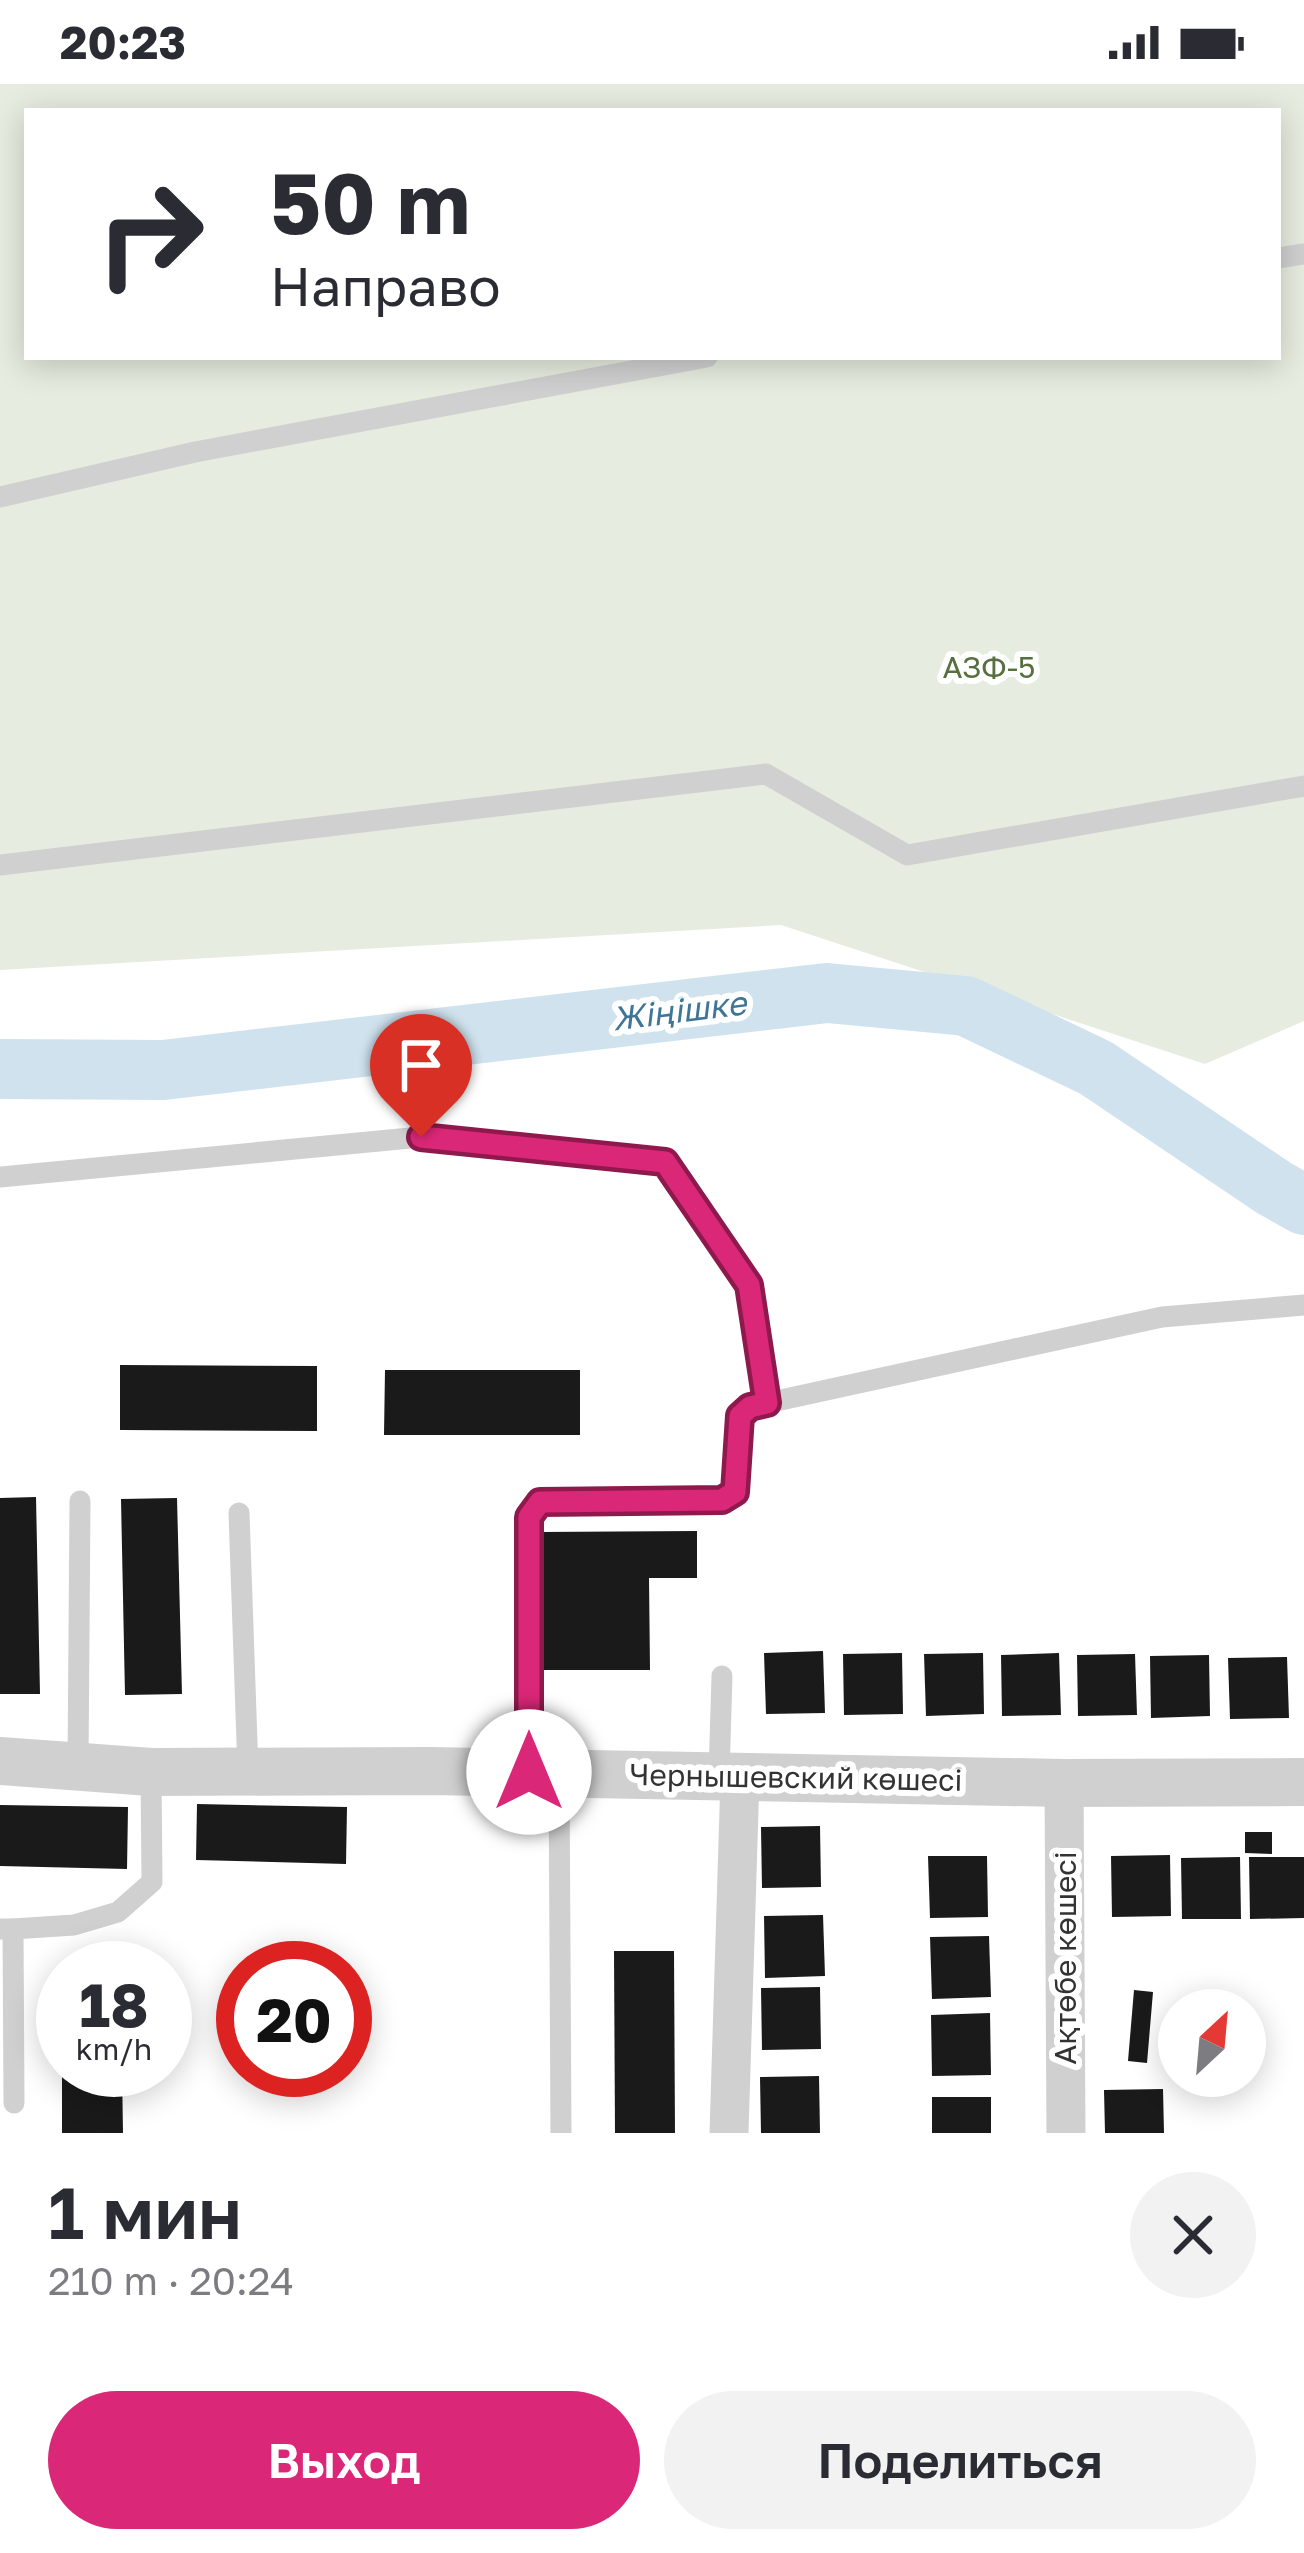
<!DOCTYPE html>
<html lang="ru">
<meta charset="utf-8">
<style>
:root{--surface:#fff;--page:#f2f2f3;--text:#2b2b33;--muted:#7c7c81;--accent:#db2777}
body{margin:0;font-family:"Golos Text",sans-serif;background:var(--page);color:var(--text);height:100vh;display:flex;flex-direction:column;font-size:45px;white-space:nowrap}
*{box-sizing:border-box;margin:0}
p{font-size:39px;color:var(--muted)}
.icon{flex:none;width:66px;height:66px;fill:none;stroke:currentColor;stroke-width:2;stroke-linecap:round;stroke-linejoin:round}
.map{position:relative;height:2049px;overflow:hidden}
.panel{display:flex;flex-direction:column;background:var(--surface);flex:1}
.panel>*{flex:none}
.banner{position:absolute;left:24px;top:24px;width:1257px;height:252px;border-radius:0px;box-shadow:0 6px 30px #0003;background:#fff;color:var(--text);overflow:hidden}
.needle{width:78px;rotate:26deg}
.buttons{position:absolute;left:1158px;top:1905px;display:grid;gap:24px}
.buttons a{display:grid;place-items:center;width:108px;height:108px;border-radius:50%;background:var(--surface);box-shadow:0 6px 30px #0003;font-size:60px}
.speed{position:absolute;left:36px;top:1857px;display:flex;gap:24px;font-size:60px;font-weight:700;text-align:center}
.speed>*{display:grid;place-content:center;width:156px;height:156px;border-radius:50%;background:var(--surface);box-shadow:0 6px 30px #0003;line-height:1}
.speed small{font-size:30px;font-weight:400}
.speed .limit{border:18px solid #d22;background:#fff;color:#111}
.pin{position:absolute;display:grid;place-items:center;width:102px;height:102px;color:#fff;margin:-123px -51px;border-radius:50% 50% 50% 0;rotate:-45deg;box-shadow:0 0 12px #0007}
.pin .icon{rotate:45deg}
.me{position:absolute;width:132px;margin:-66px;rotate:0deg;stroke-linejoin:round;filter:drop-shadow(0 0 9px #0008)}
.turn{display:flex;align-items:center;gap:42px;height:252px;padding:0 48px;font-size:54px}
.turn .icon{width:156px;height:156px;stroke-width:2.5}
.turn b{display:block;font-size:84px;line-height:102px}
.round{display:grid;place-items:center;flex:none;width:126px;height:126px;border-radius:63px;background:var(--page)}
.summary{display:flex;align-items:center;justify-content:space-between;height:204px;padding:0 48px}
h1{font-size:72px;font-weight:600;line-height:90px}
.button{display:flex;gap:24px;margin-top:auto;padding:24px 48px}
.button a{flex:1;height:138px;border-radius:72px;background:var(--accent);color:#fff;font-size:48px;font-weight:600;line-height:138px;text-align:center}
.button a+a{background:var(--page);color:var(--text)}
.status{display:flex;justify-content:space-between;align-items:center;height:84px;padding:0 60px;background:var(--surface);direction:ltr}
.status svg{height:33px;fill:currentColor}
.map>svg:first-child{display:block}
.green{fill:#e6ecdf;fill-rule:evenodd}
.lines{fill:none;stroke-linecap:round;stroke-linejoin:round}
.river{stroke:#cfe2ee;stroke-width:60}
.building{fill:#1a1a1a}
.service{stroke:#d0d0d0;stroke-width:21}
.minor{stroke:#d0d0d0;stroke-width:39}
.tertiary{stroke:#d0d0d0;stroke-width:48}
.route-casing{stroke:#8e194d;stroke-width:30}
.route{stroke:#db2777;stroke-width:21}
.labels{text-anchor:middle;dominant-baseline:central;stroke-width:12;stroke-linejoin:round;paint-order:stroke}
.park-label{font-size:30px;fill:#56703f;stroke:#fff}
.street-label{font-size:30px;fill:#333;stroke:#fff}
.water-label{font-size:33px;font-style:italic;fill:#3f7597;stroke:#fff}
</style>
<div class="status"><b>20:23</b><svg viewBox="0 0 49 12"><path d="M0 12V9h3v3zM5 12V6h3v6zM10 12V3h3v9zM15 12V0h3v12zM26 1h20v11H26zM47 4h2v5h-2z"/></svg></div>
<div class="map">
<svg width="1304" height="2049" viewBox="0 0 1304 2049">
<rect width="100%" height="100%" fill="#fff"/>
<path class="green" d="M0 0H1304V937L1205 980 781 841 0 886ZM27 27H1278V273H27Z"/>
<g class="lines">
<polyline class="river" points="0,985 163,986 827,909 966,922 1096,984 1274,1104 1304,1121"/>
</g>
<g class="building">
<polygon points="120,1281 317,1282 317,1347 120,1346"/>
<polygon points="385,1286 580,1286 580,1351 384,1351"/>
<polygon points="36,1413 40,1610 0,1610 0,1414"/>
<polygon points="177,1414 182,1610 125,1611 121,1415"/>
<polygon points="697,1447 697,1494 649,1494 650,1586 540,1586 540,1448"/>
<polygon points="823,1567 825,1629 766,1630 764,1569"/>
<polygon points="902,1569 903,1630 844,1631 843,1570"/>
<polygon points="983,1569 984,1630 926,1632 924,1570"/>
<polygon points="1059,1569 1061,1631 1002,1632 1001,1571"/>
<polygon points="1135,1570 1137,1631 1078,1632 1077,1571"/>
<polygon points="1209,1571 1210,1632 1151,1634 1150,1572"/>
<polygon points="1287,1573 1289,1634 1230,1635 1228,1574"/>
<polygon points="197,1720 347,1723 346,1780 196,1776"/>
<polygon points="0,1721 128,1723 127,1785 0,1782"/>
<polygon points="820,1742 821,1803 762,1804 761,1743"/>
<polygon points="1245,1748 1272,1748 1272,1770 1245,1769"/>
<polygon points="1170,1771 1171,1832 1112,1833 1111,1772"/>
<polygon points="928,1772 987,1772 988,1833 930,1834"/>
<polygon points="1240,1773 1241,1835 1182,1835 1181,1774"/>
<polygon points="1249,1773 1304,1773 1304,1834 1250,1835"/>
<polygon points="823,1831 825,1892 765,1894 764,1832"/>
<polygon points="989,1852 991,1913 932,1915 930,1853"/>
<polygon points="614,1867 674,1867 675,2049 615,2049"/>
<polygon points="820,1903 821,1965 762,1966 761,1904"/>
<polygon points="1134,1906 1153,1908 1147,1979 1128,1977"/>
<polygon points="990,1929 991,1991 932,1992 931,1931"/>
<polygon points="62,1986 122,1986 123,2049 62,2049"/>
<polygon points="819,1992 820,2049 761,2049 760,1993"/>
<polygon points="1163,2005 1164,2049 1105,2049 1104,2006"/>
<rect x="932" y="2013" width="59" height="36"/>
</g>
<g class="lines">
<g class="service">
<polyline points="1278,174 1304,170"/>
<polyline points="0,413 195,368 707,273"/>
<polyline points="0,781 766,690 907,771 1304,702"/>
<polyline points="0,1093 421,1053 665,1078 749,1201 767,1319 1162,1233 1304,1221"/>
<polyline points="239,1429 248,1687"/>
<polyline points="78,1682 80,1417"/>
<polyline points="529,1688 529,1433 540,1418 722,1416 735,1408 740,1332 750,1323 767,1319"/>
<polyline points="559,1689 561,2049"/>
<polyline points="719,1691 722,1592"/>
<polyline points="1,1845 13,1845 14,2019"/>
<polyline points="13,1845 74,1841 118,1828 152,1798 151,1688"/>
</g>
<g class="minor">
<polyline points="1064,1699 1066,2049"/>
<polyline points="729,2049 740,1694"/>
</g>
<polyline class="tertiary" points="0,1677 151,1688 430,1687 1064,1699 1304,1698"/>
</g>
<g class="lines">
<g class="route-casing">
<polyline id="route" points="421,1053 665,1078 749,1201 767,1319 750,1323 740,1332 735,1408 722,1416 540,1418 529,1433 529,1688"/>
</g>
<use href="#route" class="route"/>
</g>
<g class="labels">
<g class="park-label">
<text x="989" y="583">АЗФ-5</text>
</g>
<g class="street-label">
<text transform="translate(796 1693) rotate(1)">Чернышевский көшесі</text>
<text transform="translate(1065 1874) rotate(-90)">Ақтөбе көшесі</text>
</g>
<g class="water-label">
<text transform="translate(679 926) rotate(-7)">Жіңішке</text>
</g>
</g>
</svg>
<div class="buttons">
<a><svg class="needle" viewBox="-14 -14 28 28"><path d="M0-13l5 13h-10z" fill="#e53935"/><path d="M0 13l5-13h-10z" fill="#7c7c81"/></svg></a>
</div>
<div class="speed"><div>18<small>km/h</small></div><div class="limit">20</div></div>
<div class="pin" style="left:421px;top:1053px;background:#d93025"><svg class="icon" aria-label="arrive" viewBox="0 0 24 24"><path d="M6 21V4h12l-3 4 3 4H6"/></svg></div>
<svg class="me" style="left:529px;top:1688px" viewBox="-20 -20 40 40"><circle r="19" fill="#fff"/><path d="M0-13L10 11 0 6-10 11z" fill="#db2777"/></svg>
<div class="banner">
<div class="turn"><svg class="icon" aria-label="right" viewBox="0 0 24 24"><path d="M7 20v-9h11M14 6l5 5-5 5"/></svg><div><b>50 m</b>Направо</div></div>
</div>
</div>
<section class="panel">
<div class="summary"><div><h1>1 мин</h1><p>210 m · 20:24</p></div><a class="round"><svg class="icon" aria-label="close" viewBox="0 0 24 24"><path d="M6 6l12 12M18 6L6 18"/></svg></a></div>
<div class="button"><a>Выход</a><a>Поделиться</a></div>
</section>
